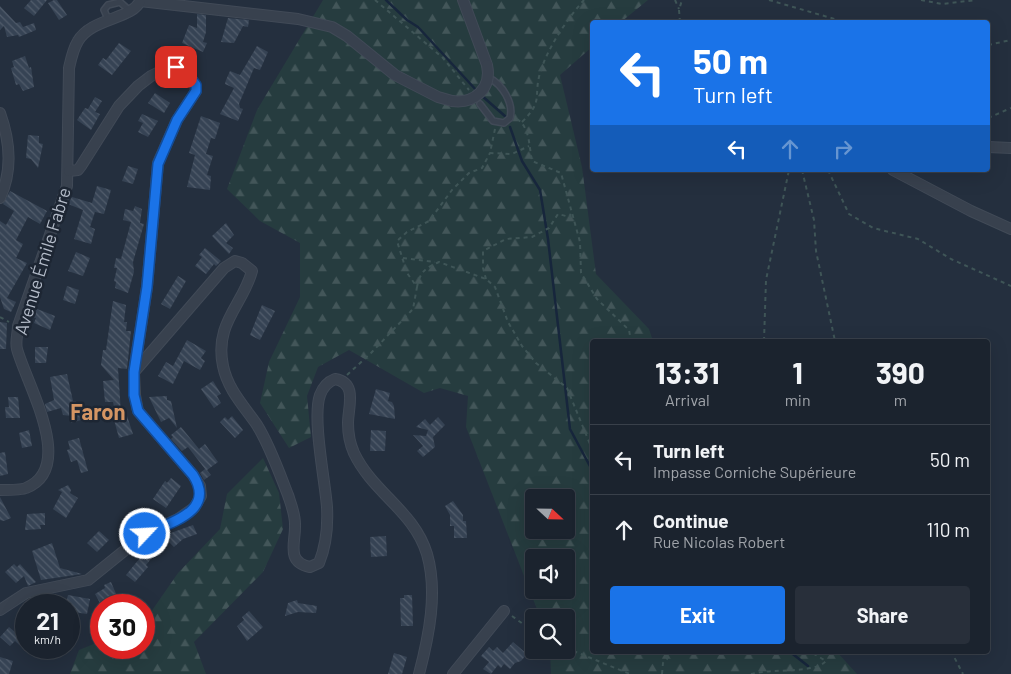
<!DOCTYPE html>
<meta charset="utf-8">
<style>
:root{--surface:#1b232e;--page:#282f3a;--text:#f1f3f6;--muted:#a0a4aa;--line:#39404a;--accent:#1a73e8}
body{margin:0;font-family:Barlow,sans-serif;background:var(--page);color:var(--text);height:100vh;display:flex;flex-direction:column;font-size:19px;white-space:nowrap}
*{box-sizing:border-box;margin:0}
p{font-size:16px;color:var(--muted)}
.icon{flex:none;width:28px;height:28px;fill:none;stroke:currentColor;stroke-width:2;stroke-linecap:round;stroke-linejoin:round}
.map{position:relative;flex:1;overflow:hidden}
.panel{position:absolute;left:590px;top:339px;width:400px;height:315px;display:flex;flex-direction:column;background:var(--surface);border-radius:5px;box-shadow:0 5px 20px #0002,0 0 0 1px var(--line)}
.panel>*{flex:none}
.banner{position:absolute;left:590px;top:20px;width:400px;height:152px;border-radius:5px;box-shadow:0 5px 20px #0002,0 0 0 1px var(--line);background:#1a73e8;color:#fff;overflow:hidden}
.needle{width:32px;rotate:112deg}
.tools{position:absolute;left:525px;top:489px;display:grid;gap:10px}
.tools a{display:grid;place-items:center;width:50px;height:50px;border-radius:5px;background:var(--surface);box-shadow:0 5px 20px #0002,0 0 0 1px var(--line);font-size:25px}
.speed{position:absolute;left:15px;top:594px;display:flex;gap:10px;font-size:25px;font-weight:700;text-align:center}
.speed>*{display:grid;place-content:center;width:65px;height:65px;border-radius:50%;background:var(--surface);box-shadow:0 5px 20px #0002,0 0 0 1px var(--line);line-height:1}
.speed small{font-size:12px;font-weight:400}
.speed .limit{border:8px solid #d22;background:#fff;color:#111}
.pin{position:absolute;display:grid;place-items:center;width:42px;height:42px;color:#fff;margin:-21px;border-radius:10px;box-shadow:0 2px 8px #0006}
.me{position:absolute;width:55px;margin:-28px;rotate:65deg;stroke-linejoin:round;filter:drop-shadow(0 0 4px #0008)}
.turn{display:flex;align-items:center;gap:18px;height:105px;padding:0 20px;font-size:22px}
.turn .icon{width:65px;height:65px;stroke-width:2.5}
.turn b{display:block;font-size:35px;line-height:42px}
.lanes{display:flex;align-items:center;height:48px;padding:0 20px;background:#0003;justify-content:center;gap:25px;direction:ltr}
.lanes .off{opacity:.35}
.eta{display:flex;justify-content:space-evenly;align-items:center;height:85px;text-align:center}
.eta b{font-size:30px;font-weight:700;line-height:35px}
.primary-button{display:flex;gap:10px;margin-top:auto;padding:10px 20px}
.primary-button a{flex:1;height:58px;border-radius:5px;background:var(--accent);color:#fff;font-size:20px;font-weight:700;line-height:58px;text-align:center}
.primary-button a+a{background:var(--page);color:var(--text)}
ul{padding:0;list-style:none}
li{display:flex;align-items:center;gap:15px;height:70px;padding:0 20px;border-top:1px solid var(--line)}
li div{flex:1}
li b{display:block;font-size:19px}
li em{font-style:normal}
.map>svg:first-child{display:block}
.forest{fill:url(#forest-firs);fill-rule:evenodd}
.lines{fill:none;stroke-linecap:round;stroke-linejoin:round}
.stream{stroke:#17263c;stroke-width:2.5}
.building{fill:url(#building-back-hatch)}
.lane-casing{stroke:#414a57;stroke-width:8}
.street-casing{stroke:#414a57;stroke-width:12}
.path{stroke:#3f5557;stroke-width:2;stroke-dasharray:4 4;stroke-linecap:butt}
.lane{stroke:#38414e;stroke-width:5}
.street{stroke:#38414e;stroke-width:10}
.street-bridge-casing{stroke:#414a57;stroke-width:12;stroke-linecap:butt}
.street-bridge{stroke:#38414e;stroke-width:10}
.route-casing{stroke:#114b97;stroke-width:12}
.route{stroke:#1a73e8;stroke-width:9}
.labels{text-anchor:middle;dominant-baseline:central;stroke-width:5;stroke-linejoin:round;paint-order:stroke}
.street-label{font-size:18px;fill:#b4bcc9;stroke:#1d2633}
.district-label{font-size:22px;font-weight:bold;fill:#d59563;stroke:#1d2633}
</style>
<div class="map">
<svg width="1011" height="674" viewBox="0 0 1011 674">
<defs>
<pattern id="forest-firs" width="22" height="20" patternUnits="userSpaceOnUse" patternTransform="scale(1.25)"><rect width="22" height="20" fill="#263c3f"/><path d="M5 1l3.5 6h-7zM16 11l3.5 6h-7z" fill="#435659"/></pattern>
<pattern id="building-back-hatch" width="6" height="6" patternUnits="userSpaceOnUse" patternTransform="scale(1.25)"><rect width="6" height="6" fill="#364354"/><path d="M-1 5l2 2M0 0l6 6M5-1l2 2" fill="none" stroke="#515c6b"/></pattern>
</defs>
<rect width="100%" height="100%" fill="#242f3e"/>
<g class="forest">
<path d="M323 0H648L621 22H592V47L560 75 582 167 596 274 649 329 653 341H592V651H836L857 674H551L550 650H566V618L540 617 466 427 468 396 440 388 424 393 349 350 318 367 307 396 311 437 289 448 260 403 269 362 300 297V243L260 221 227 189 257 110ZM534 498H566V530H534ZM534 558H566V590H534Z"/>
<polygon points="263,458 279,493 283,529 263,572 194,642 206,674 70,674 79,650 101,641 101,648 144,648 144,622 178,573 220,529 227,494"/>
</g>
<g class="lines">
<g class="stream">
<polyline points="386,0 407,20 418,27 477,91"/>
<polyline points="481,95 506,117"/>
<polyline points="510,127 522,161 540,190 548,239 570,429 592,470"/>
<polyline points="789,651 808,666"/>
</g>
</g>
<g class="building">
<polygon points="31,0 47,0 34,16 24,8"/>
<polygon points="54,0 57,0 67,15 59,20 48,3"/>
<polygon points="0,6 16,23 20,22 23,27 34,23 36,30 19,37 18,35 7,37 4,26 0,30"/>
<polygon points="197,14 206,15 206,32 203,42 207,43 203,52 182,43 189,25 197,28"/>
<polygon points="228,18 249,20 248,27 243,26 234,43 221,42"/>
<polygon points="119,43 131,51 112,75 98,65 103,58 106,60"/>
<polygon points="257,46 268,52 260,70 254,68 239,104 240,108 243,109 238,121 220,114 234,88 225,84 226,80 230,71 240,75"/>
<polygon points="25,56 29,68 31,67 34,87 23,91 19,84 16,85 11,68 14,67 12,61"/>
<polygon points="155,93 170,103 164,113 148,103"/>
<polygon points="95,97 102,101 95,112 100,114 91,130 77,120 85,108 88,109"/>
<polygon points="142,114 158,121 148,137 138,132 143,123 138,121"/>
<polygon points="201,116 220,123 215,139 211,138 206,154 213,156 207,175 211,176 210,190 187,187 195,155 189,153"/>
<polygon points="28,135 39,136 39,143 43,144 38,168 31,159 26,158"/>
<polygon points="128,166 138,169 133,184 122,181"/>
<polygon points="97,186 111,190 104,214 95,212 90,227 95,229 91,244 74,239 83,210 68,204 72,197 92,203"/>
<polygon points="10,191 47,211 40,224 28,217 16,240 23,244 16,258 27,263 7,298 16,302 11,312 4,309 0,297 0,221 6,225 14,211 3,204"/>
<polygon points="135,206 142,209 140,223 144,224 133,262 134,272 128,293 115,288 116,282 114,281 117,268 114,268 116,258 121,259 131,222 123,220 125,209 133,211"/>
<polygon points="226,223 234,235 226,243 233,248 229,254 212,236"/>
<polygon points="205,248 221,261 216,266 214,264 206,274 195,266 202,257 199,255"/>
<polygon points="76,252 90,258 83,276 68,271"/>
<polygon points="178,276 186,281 170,309 161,304"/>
<polygon points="67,286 79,290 75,304 63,300"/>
<polygon points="113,301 126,305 124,322 127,322 126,331 131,331 127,369 118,368 121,413 124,412 125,417 127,416 133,434 119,438 114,420 117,419 113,402 105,402 103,381 114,380 101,365 103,350 106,350"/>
<polygon points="262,305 275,311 260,340 250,335"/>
<polygon points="32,307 55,316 50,330 34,323 36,318 29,316"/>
<polygon points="0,322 7,323 6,349 0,349"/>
<polygon points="187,340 206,351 201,358 205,361 200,370 184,361 173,384 158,376 166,362 173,366"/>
<polygon points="35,347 48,347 46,363 35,363"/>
<polygon points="67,374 73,401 76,401 81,420 71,423 71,416 63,415 61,408 47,412 45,404 54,400 50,377"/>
<polygon points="213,381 221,394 217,396 221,403 214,408 201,389"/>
<polygon points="376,389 390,393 388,401 392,402 394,406 395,419 369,414"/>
<polygon points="167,396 167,400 171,401 177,428 169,418 161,422 149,397"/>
<polygon points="8,397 18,397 20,418 6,418 5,407 9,407"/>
<polygon points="232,416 243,430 235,438 220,422 225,417 228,420"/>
<polygon points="438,417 445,425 433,437 435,447 423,457 417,451 423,446 413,435 426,436 428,430 416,427 425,419 430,425"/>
<polygon points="181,427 199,449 205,444 218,462 207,470 211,475 204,480 200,473 205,469 188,447 182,451 171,439 173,437 171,435"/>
<polygon points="29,430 32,446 22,448 19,433"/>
<polygon points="371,430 386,431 385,451 370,451"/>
<polygon points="79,438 88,471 81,473 77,460 71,462 67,450 70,449 68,441"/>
<polygon points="5,452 8,474 0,476 0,453"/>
<polygon points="171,478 181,486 166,508 153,499 165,481 167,483"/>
<polygon points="68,485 71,490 70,493 78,498 66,518 53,509 62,492 58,490"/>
<polygon points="0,497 11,518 4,521 0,520"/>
<polygon points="453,501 463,515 463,521 466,521 467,538 454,538 454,526 450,526 450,515 445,506"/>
<polygon points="45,513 45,525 40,525 41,529 25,530 27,514"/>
<polygon points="193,525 197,534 183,539 174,547 167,540 169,538 168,534"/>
<polygon points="99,531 109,540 97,552 87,543"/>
<polygon points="386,536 387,556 371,557 370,537"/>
<polygon points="52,543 60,568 82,574 41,580 32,551"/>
<polygon points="144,553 151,559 146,565 148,567 135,582 126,575"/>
<polygon points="14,564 17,567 20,564 36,582 28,586 24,576 16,583 5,572"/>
<polygon points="111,582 117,596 101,605 95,594 105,588 104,585"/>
<polygon points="68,595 90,599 87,614 73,612 69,615 69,605 58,605 67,599"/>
<polygon points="404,595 412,595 413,626 401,626 400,598 404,598"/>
<polygon points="297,600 298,603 317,606 316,613 298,612 285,616 288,603"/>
<polygon points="249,611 263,627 247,641 237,626 244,620 242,617"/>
<polygon points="26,618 26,651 15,641 10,646 0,637 9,627 15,632"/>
<polygon points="513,642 527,654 521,661 515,663 510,669 504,664 501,668 498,665 491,674 483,669 489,662 481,656 489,647 493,651 497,647 503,653"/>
<polygon points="394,653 407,657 402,674 388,674"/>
<polygon points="0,657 13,661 9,674 0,674"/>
</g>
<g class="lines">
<g class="lane-casing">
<g id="lane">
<polyline points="108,19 104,10 108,5 120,2 130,11"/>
<path d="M480 104 493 121 504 123 510 118C514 103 502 84 489 78"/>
</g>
</g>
<g class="street-casing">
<g id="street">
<polyline points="463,0 487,65"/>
<polyline points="140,1 298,19 332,27 347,36 395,75 438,97 452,101"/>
<path d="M0 113C10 141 13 170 0 198"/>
<polyline points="988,147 1011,148"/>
<polyline points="893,170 971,211 1011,229"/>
<path d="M134 372 224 268 235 261 242 263 252 271C243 305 214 323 223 366 228 390 244 406 257 425 270 446 279 472 288 495 291 504 295 514 295 524 296 542 285 562 310 567L319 563C326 546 328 526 327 507 325 480 312 418 320 395 323 387 327 382 335 379 358 383 348 407 348 423 348 433 350 444 354 453 373 493 414 511 427 554 438 592 429 636 419 674"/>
<path d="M0 490C6 490 22 490 26 488 77 468 26 383 17 349 15 342 18 333 18 326L67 186 69 68C71 59 73 49 78 41 91 18 133 19 140 1"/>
<polyline points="0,610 26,593 88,580 145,534 178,519 194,508 201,496 200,486 193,475 138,411 135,395 134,372 147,287 158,163 177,120 196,91 195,85 190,77 176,67 167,68 151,76 138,86 119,106 81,166 78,170 69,171"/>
<polyline points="453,674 504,611"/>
</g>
</g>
<g class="path">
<polyline points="375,0 443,58 469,90"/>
<polyline points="675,0 679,9"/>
<polyline points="769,0 845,22"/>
<polyline points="921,0 942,4 976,0"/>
<polyline points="680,22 679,10 682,0"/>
<polyline points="988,45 1011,40"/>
<polyline points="988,118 1011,108"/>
<path d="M517 119C530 127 529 147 532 161L561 173 580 242 581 273 597 299 629 330 631 341"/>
<path d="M522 122C544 100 533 98 540 73 547 49 567 19 584 0"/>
<polyline points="495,129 490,153 512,154 529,146"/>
<polyline points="802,170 814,220 816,251 835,341"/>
<polyline points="828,170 849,214 873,228 918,239 951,259 1011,286"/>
<polyline points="403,258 435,262"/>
<polyline points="486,279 483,268 483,251 506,239 532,237 549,228 558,214 570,217 571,211"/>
<path d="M417 287C420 272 425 268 439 262L486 279 495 287 508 322 522 346 536 363 567 388 592 449"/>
<polyline points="0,317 9,322"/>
<polyline points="764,341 766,280 789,170"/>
<polyline points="347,375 371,353 413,309 417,287 407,273 397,241 407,232 429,221 452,190 469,173 482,168 490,153"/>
<polyline points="512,616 534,632"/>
<polyline points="566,648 630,674"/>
<polyline points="951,651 963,674"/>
<polyline points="662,674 663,663 667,659 666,651"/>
<path d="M751 674C774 668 814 674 826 661L809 651"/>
</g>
<use href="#lane" class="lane"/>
<use href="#street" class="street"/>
<g class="street-bridge-casing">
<path id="street-bridge" d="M452 101C475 104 492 88 487 65"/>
</g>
<use href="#street-bridge" class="street-bridge"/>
</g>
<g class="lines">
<g class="route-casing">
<path id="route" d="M145 534C172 522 216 511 193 475L138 411 134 395V372L147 287 158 164 177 120 196 91V85L190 77 176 67"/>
</g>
<use href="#route" class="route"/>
</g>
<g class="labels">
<g class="street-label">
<text transform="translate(42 261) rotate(-73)">Avenue Émile Fabre</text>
</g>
<g class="district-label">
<text x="98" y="411">Faron</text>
</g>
</g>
</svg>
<div class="tools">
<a><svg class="needle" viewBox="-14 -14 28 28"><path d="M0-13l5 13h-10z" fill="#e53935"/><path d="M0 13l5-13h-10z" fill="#a0a4aa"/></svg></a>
<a><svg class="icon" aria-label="sound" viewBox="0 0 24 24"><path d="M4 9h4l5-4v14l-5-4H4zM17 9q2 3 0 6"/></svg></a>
<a><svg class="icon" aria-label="search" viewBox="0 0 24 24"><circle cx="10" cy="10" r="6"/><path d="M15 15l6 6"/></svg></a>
</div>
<div class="speed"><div>21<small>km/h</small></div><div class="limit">30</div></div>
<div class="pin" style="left:176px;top:67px;background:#d93025"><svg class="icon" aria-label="arrive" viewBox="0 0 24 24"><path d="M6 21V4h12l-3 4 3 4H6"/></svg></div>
<svg class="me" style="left:145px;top:534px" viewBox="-20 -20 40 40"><circle r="17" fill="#1a73e8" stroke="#fff" stroke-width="3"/><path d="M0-11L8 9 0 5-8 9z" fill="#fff"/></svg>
<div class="banner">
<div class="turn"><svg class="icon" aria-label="left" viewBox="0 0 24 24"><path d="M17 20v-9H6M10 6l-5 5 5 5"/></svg><div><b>50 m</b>Turn left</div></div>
<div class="lanes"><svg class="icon" aria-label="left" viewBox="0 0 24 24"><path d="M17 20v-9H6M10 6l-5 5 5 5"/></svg><svg class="icon off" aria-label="ahead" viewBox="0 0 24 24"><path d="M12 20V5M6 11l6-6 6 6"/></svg><svg class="icon off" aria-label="right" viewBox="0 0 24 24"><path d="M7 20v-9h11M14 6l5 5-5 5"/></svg></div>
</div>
<section class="panel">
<div class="eta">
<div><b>13:31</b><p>Arrival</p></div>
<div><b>1</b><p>min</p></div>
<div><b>390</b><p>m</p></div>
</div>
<ul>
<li><svg class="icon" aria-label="left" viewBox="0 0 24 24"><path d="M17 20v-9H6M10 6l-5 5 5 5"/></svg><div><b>Turn left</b><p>Impasse Corniche Supérieure</p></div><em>50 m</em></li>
<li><svg class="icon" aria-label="ahead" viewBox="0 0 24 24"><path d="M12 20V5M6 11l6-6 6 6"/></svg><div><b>Continue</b><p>Rue Nicolas Robert</p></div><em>110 m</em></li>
</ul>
<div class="primary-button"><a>Exit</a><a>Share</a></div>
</section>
</div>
